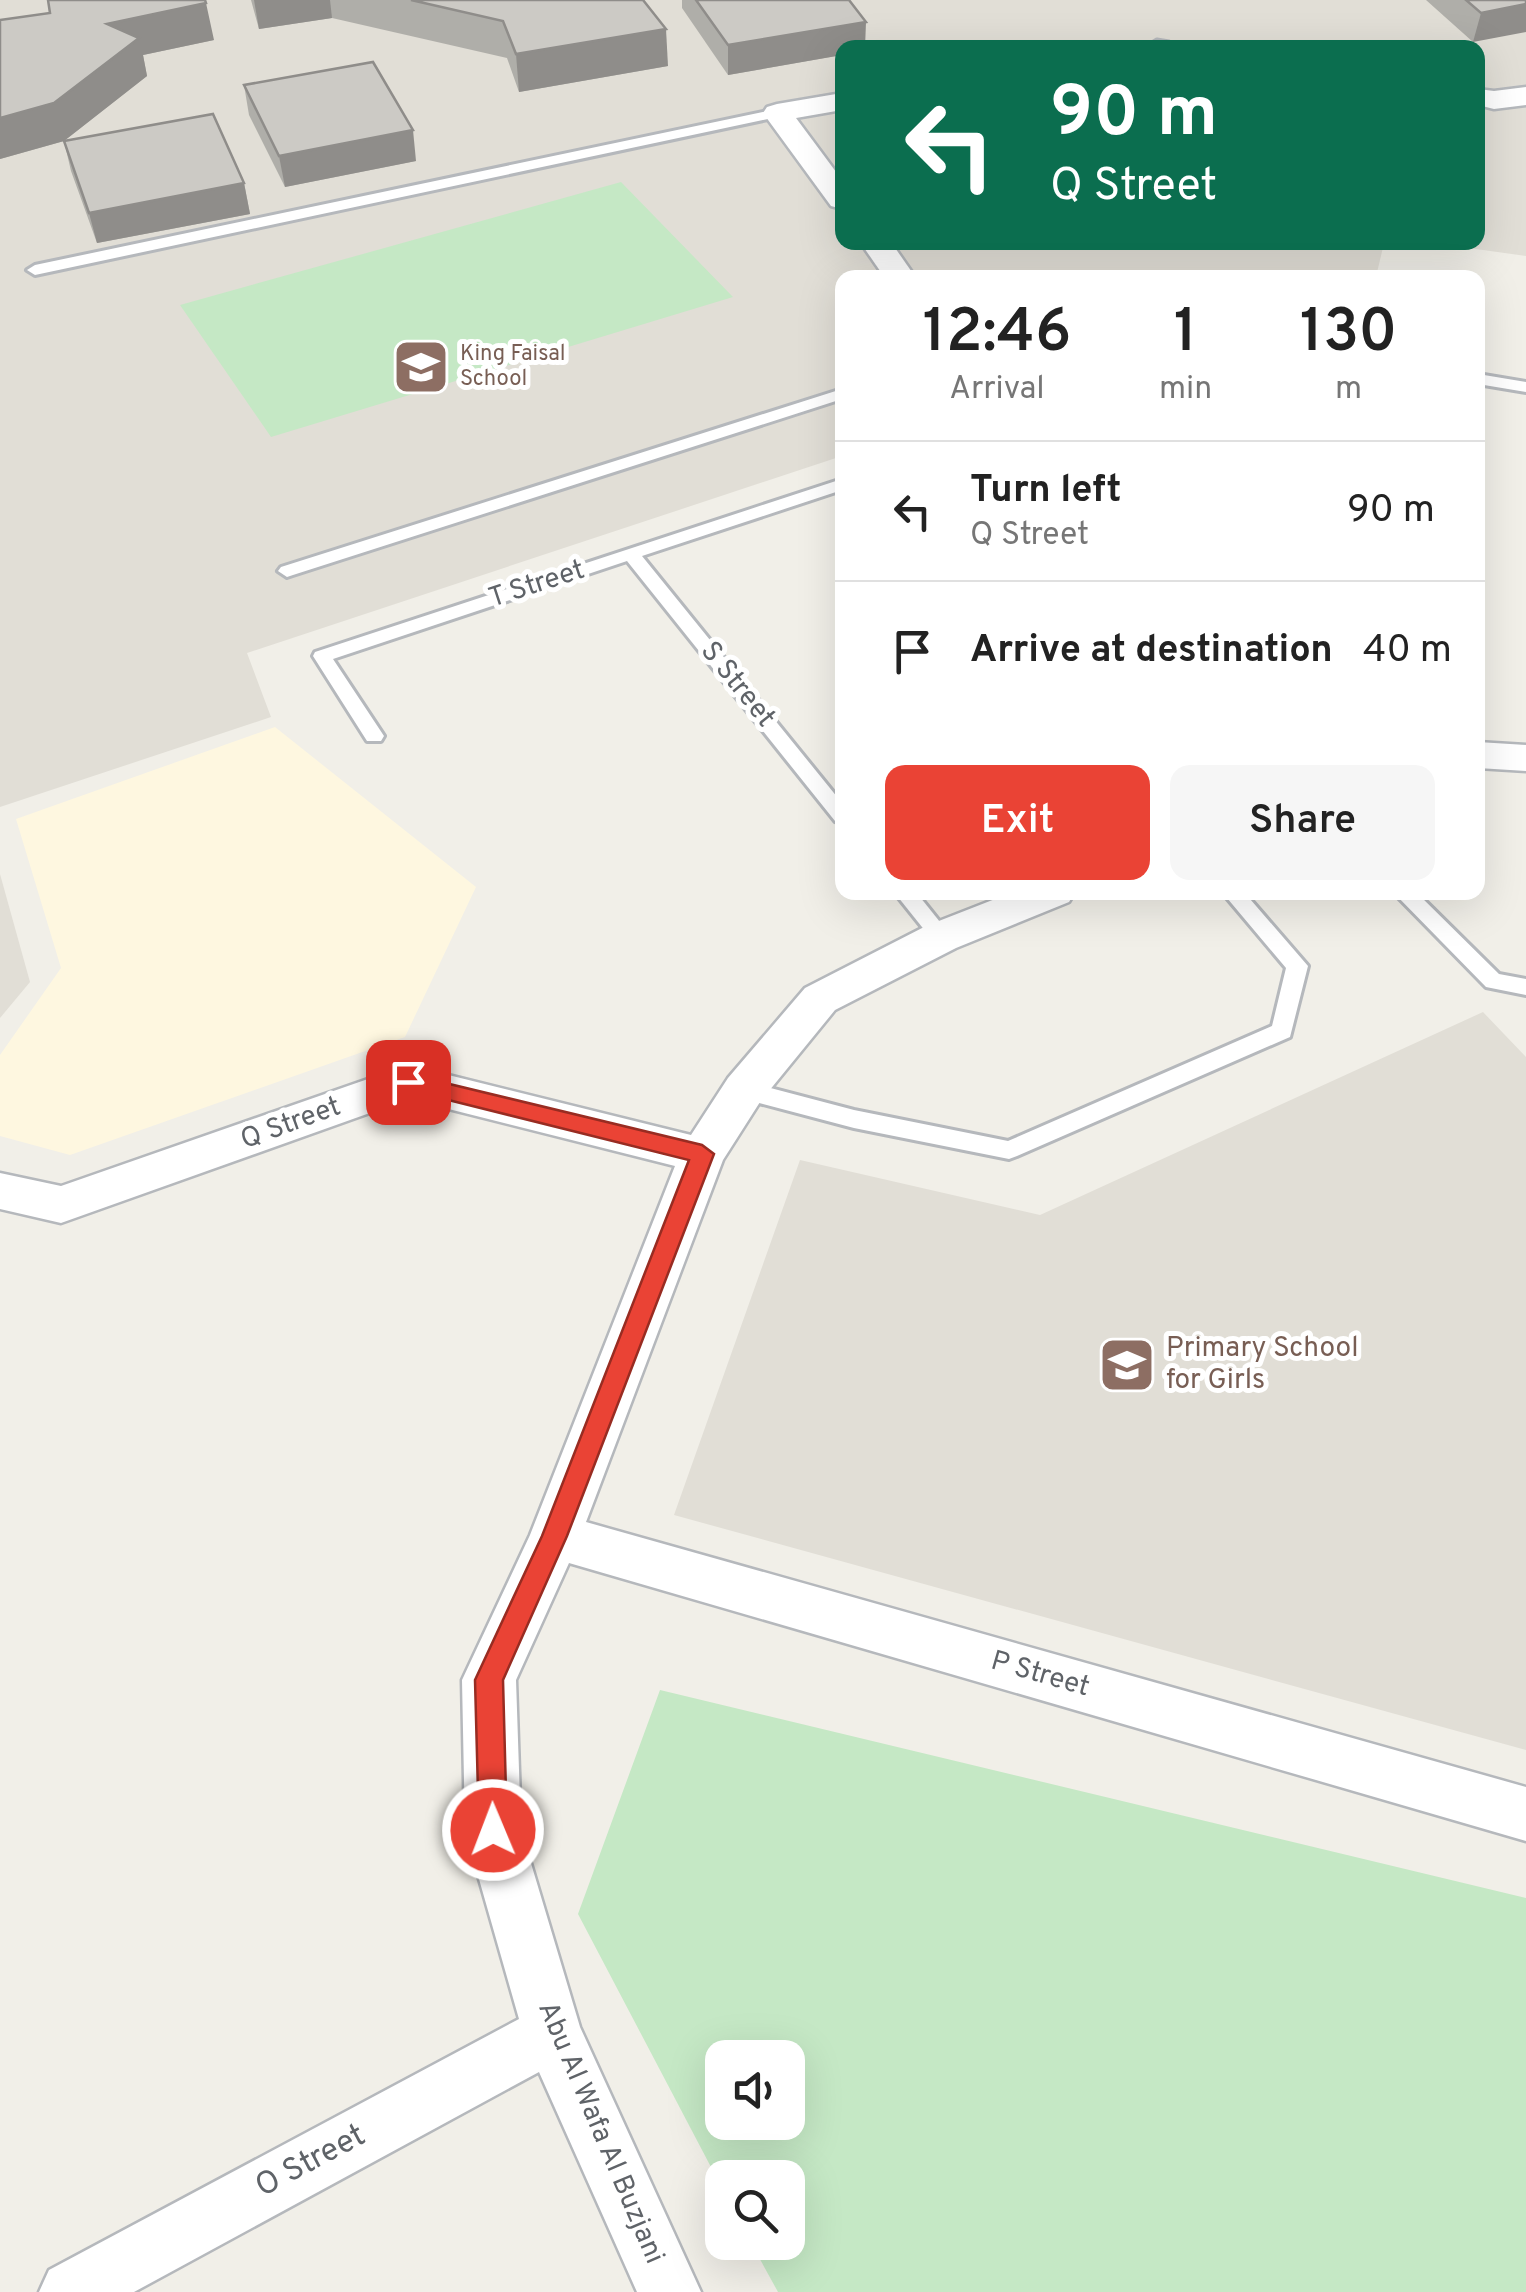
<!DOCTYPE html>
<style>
:root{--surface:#fff;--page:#f6f6f6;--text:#222;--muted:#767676;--line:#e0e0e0;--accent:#ea4335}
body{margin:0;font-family:Overpass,sans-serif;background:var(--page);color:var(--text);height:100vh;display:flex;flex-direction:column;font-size:38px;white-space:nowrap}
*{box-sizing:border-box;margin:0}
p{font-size:32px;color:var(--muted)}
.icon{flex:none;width:55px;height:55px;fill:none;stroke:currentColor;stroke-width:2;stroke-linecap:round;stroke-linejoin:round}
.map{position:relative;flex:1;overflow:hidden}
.drawer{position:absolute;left:835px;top:270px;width:650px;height:630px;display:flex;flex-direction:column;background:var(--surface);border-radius:20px;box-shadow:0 10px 40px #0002}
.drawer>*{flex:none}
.top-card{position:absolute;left:835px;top:40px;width:650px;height:210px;border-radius:20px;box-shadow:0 10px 40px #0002;background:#0b6e4f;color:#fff;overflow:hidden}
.buttons{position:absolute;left:705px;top:2040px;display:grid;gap:20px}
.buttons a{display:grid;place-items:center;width:100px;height:100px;border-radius:20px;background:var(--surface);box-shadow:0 10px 40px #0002;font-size:50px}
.pin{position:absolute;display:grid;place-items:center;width:85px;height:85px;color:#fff;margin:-42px;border-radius:20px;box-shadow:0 5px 15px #0006}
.me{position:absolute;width:110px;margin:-55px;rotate:359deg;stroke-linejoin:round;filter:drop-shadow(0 0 8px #0008)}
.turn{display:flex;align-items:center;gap:35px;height:210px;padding:0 50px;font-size:45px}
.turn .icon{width:130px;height:130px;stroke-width:2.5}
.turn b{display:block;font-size:70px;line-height:85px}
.eta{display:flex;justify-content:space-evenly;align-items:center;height:170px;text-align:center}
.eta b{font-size:60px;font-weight:600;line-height:70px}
.action{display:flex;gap:20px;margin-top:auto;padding:20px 50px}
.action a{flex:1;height:115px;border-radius:20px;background:var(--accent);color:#fff;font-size:40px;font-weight:600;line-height:115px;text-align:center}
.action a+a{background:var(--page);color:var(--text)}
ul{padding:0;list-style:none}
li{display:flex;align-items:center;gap:30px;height:140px;padding:0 50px;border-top:2px solid var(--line)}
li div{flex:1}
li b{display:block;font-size:38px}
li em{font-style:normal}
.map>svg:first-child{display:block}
.commercial{fill:#fef7e0}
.education{fill:#e1ded6}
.green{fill:#c5e8c5;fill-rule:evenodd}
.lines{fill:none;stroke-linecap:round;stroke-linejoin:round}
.service-casing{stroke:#b5b8bc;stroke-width:6}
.minor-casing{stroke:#b5b8bc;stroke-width:5}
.service{fill:#fff;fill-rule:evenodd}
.minor{fill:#fff;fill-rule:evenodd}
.wall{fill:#afaea9}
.shaded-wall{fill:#8f8d8a}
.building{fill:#cccac5;stroke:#8f8d8a;stroke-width:2.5}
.route{fill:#ea4335;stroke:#982c22;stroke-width:2.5}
.labels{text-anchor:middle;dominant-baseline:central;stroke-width:10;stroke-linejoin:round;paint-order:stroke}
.far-education-label{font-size:22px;fill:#785e54;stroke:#fff;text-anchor:start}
.street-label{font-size:28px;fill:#5f6368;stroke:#fff}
.education-label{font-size:28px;fill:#785e54;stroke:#fff;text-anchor:start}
.near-street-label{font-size:32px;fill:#5f6368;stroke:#fff}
</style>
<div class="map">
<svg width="1526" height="2292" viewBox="0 0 1526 2292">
<rect width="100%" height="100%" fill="#f1efe8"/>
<polygon class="commercial" points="275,727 476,887 405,1037 70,1155 0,1136 0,1055 61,968 16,819"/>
<g class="education">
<polygon points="0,0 1526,0 1526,256 1433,243 1478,242 1478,48 842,48 842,242 1384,243 1376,277 842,278 842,456 247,653 271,717 0,807"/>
<polygon points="0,874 30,982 0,1018"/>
<polygon points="1483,1012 1526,1057 1526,1750 674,1515 800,1160 1040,1215"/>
</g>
<g class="green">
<polygon points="621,182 733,297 271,437 180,305"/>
<path d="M660 1690 1526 1898V2292H778L751 2243 788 2242V2178H722V2188L578 1914ZM722 2058H788V2122H722Z"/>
</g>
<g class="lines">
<g class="service-casing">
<g id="service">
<polygon points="777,109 782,110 782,116 35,275 27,270 35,265"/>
<polygon points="1478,374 1526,382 1526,392 1478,384"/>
<polygon points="842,389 842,399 293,575 287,577 278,571 281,567"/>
<polygon points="842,479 842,490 642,556 842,803 842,823 835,821 627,561 333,659 384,736 381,741 367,741 313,656 315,652"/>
<polygon points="894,892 916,892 948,932 951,937 948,942 934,942"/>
<polygon points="1222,892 1244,892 1308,966 1290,1037 1017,1156 1009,1159 854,1128 744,1099 733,1090 744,1081 854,1110 1008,1141 1272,1026 1286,968"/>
<polygon points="1393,892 1416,892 1499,974 1526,979 1526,995 1486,987"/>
</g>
</g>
<g class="minor-casing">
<g id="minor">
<polygon points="1157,40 1169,42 1172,48 1144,48"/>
<polygon points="1526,87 1526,105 1494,109 1478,105 1478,89 1494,91"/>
<polygon points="842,93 842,110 796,118 842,180 842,209 831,206 763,113 767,107 777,104"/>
<polygon points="860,242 891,242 916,278 885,278"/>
<polygon points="1478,742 1526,745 1526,771 1478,768"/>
<polygon points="1013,892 1075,892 1069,902 956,948 835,1010 760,1102 723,1160 586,1522 1526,1787 1526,1841 569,1563 516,1680 521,1830 580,2027 701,2292 637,2292 539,2072 134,2292 39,2292 49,2270 519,2019 465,1830 462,1680 530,1535 675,1166 409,1099 61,1223 0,1209 0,1173 61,1186 408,1065 691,1135 728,1078 805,988 926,926"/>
</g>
</g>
<use href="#service" class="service"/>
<use href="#minor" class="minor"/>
</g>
<g class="wall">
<polygon points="251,0 643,0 668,66 519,92 507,58 332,18 259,29"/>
<polygon points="682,0 849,0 842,55 728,75 682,8"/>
<polygon points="1426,0 1526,0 1473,42"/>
<polygon points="0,20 214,40 143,55 147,76 64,141 244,183 250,214 97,243 71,171 64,141 0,159"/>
<polygon points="244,85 416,161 285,187 249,115"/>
</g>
<g class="shaded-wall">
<polygon points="254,0 330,0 332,18 259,29"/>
<polygon points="206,3 214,40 143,55 147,76 64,141 0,159 0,118 107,24"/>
<polygon points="1526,4 1526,32 1473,42 1481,13"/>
<polygon points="866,22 865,48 842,48 842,55 728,75 728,45"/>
<polygon points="666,29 668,66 519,92 516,54"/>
<polygon points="413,130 416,161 285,187 279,156"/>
<polygon points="244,183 250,214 97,243 89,213"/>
</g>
<g class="building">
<polygon points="48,0 205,0 206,3 107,24 139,38 54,103 0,118 0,20 50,13"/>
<polygon points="411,0 643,0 666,29 516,54 503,21"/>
<polygon points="696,0 849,0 866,22 728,45"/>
<polygon points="1466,0 1526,0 1526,4 1481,13"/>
<polygon points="373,62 413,130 279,156 244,85"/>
<polygon points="213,114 244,183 89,213 64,141"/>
</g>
<polygon class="route" points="408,1074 702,1145 714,1154 567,1536 503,1680 507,1830 503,1839 493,1843 483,1839 479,1830 475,1680 542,1536 689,1160 400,1088 397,1082"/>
<defs>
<g id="school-square" transform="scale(2.875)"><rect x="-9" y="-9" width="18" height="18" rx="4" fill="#8d6e63" stroke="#fff"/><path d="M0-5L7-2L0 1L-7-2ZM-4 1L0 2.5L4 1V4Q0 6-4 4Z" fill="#fff"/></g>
</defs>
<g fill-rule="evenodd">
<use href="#school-square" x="421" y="367"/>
<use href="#school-square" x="1127" y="1365"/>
</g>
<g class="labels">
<g class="far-education-label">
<text x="460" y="354">King Faisal<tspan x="460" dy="25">School</tspan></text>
</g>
<g class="street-label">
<text transform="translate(537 585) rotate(-18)">T Street</text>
<text transform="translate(737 685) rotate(51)">S Street</text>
<text transform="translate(291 1124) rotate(-20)">Q Street</text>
<text transform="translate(1040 1675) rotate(16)">P Street</text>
<text transform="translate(600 2133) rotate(67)">Abu Al Wafa Al Buzjani</text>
</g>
<g class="education-label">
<text x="1166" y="1349">Primary School<tspan x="1166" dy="32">for Girls</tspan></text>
</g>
<g class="near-street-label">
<text transform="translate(311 2162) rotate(-28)">O Street</text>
</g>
</g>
</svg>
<div class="buttons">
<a><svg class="icon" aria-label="sound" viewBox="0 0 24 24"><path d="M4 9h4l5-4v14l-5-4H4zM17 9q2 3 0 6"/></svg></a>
<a><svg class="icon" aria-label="search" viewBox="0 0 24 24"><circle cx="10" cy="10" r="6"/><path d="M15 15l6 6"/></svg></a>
</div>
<div class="pin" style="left:408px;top:1082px;background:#d93025"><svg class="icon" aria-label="arrive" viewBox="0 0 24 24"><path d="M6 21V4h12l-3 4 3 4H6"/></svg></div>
<svg class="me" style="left:493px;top:1830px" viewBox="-20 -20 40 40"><circle r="17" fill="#ea4335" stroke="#fff" stroke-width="3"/><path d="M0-11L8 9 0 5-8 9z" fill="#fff"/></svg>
<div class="top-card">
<div class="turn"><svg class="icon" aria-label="left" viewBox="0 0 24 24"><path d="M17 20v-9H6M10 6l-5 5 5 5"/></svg><div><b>90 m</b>Q Street</div></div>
</div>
<section class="drawer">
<div class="eta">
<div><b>12:46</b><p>Arrival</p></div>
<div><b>1</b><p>min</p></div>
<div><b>130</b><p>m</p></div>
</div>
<ul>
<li><svg class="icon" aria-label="left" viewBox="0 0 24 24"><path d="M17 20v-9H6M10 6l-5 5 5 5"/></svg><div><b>Turn left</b><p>Q Street</p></div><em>90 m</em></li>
<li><svg class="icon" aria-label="arrive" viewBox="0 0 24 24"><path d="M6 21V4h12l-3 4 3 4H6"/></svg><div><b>Arrive at destination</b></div><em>40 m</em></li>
</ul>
<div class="action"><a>Exit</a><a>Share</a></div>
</section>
</div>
